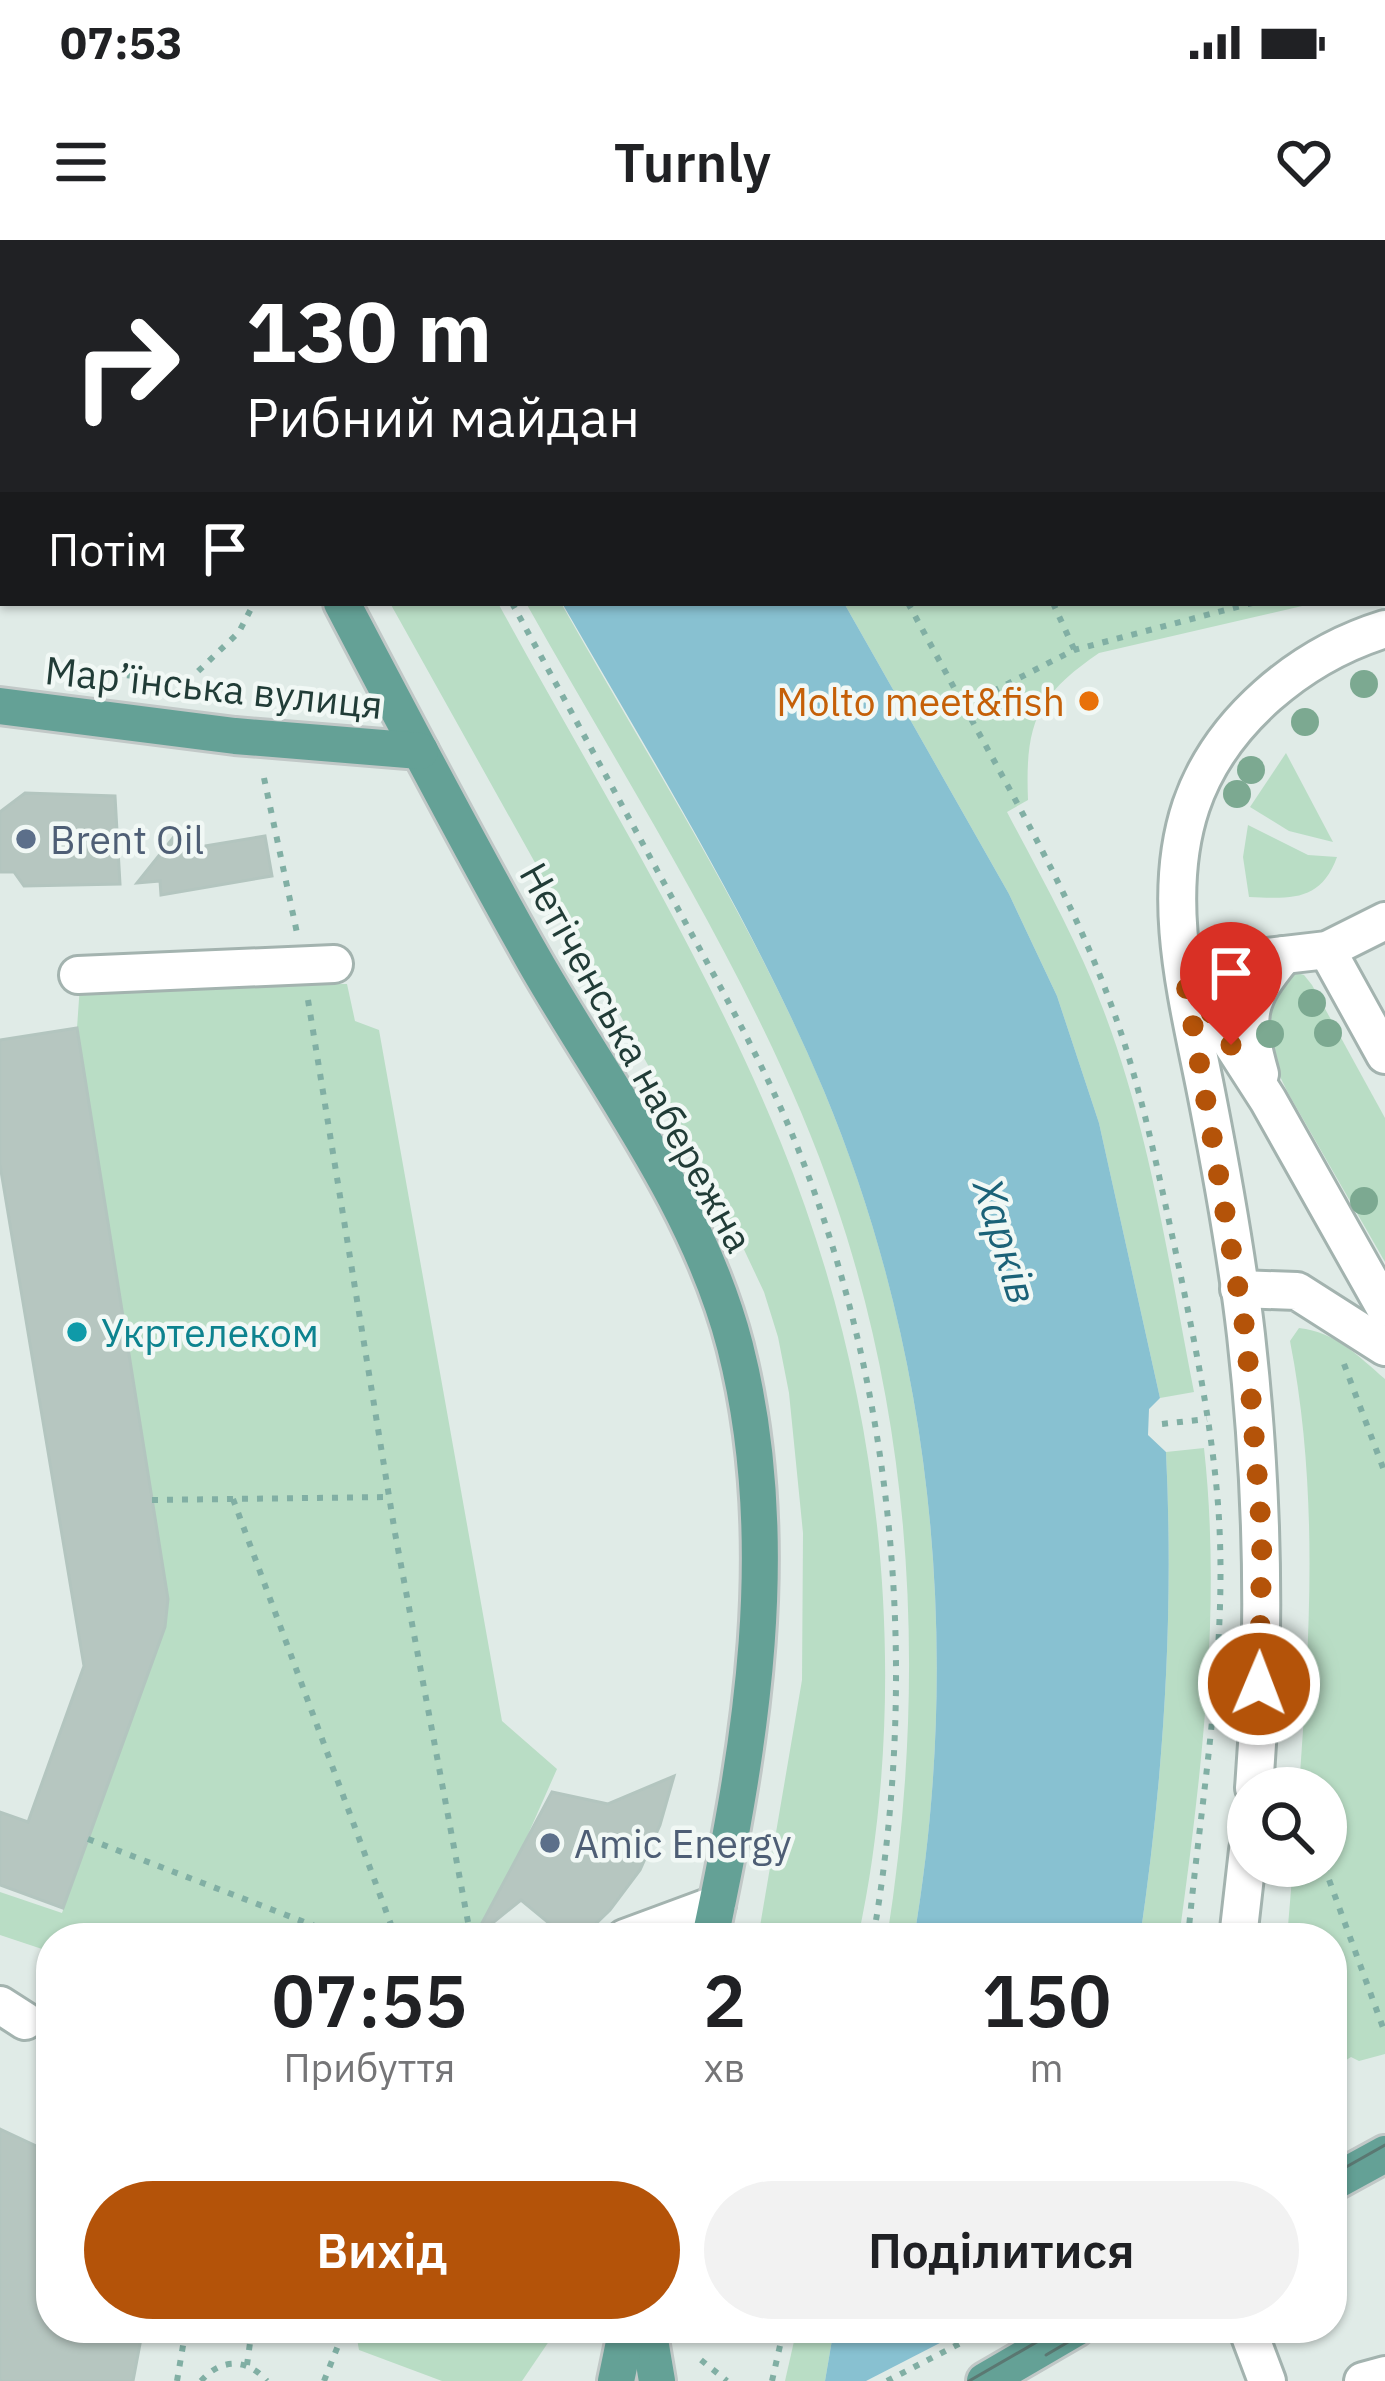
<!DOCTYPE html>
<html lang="uk">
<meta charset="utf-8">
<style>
:root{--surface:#fff;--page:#f2f2f2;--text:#202124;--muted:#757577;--accent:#b45309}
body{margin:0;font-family:"IBM Plex Sans",sans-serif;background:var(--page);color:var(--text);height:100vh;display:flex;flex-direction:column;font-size:45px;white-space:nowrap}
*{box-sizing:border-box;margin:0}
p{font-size:39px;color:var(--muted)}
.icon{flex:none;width:66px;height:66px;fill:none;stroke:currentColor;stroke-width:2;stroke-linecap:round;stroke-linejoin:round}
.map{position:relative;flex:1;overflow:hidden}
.panel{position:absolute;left:36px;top:1683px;width:1311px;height:420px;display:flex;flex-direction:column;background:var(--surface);border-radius:48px;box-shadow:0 3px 9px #0004}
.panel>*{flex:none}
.hud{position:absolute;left:0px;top:0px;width:1386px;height:366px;box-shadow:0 3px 9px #0004;background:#202124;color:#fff;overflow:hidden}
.controls{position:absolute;left:1227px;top:1527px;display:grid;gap:24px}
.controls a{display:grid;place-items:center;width:120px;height:120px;border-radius:50%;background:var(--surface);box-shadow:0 3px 9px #0004;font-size:60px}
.pin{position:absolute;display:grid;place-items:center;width:102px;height:102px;color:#fff;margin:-123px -51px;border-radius:50% 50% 50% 0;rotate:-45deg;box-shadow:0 0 12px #0007}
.pin .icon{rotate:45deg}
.me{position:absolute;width:132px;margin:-66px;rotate:1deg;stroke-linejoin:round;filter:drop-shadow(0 0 9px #0008)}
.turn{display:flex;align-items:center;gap:42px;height:252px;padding:0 48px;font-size:54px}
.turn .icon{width:156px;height:156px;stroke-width:2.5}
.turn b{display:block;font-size:84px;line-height:102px}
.then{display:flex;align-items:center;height:114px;padding:0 48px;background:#0003;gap:24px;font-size:45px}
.eta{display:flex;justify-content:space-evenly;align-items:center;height:204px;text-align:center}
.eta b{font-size:72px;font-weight:600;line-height:84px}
.action{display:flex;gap:24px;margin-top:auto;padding:24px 48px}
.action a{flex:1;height:138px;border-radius:72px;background:var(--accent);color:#fff;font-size:48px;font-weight:600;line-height:138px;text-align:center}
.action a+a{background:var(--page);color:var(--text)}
.status{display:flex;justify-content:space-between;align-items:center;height:84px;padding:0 60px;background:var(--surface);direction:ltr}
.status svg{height:33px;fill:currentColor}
header{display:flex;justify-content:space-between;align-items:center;height:156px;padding:0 48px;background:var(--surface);font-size:54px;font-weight:600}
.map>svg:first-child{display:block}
.green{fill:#b9ddc5}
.water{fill:#88c1d1}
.pier{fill:#e0ebe7}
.building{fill:#b6c6c0;stroke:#b3c5bf;stroke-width:3}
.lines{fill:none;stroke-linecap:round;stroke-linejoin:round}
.minor-casing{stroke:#a3b3af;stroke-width:42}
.major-casing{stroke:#c1c8c7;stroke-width:42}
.path{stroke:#81afa4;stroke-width:6;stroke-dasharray:6 9;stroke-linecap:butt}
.minor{stroke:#fff;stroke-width:36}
.major{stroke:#64a196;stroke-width:36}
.tram{stroke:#5b7872;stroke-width:3}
.tree{fill:#7ca991}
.route{stroke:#b45309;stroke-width:21;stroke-dasharray:0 37.8}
.food-dot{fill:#e8710a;stroke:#f1f8f5;stroke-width:4.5}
.service-dot{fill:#5c6f8a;stroke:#f1f8f5;stroke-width:4.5}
.culture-dot{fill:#0f9aa8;stroke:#f1f8f5;stroke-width:4.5}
.labels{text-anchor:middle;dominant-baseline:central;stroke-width:9;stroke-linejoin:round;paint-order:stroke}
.street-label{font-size:39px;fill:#213c37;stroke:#f1f8f5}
.food-label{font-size:39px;fill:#c56008;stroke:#f1f8f5;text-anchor:end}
.service-label{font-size:39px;fill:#4e5e75;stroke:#f1f8f5;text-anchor:start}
.culture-label{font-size:39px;fill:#0d838f;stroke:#f1f8f5;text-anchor:start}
.water-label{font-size:42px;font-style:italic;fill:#1b6278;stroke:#f1f8f5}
</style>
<div class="status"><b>07:53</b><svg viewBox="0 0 49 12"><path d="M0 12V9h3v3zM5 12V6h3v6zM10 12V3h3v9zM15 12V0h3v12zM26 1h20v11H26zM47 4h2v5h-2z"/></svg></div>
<header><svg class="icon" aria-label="menu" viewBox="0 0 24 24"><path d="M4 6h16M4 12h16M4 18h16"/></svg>Turnly<svg class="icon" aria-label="heart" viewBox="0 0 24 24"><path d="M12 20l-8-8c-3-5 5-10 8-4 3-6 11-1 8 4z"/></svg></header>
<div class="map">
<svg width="1385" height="2141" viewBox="0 0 1385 2141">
<rect width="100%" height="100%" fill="#e0ebe7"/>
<g class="green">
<polygon points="657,0 1385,0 1385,345 1383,3"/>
<path d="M390 363H498C593 537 707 720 781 903 881 1148 914 1438 858 1698H758L802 1440 803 1293 789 1153 778 1097 764 1052 706 929Z"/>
<path d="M526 363H561C651 523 753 681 824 851 935 1116 962 1416 914 1698H887C926 1453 916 1197 835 961 766 757 631 551 526 363Z"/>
<path d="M844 363H1315L1099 413C1036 456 1025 484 1028 560L1007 572C1041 637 1077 700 1103 769 1150 891 1169 1025 1194 1152L1160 1158 1099 883 1057 756 1009 654Z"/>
<polygon points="1286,513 1333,602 1289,591 1250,567"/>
<path d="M1248 585 1308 615 1337 617C1321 661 1292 659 1249 657L1243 617Z"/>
<polygon points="1291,731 1304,735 1312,745 1385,878 1385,1022 1288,853 1256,787"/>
<polygon points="347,744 355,781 379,790 502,1481 557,1529 482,1698 51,1698 51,1712 0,1695 0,1652 62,1673 165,1387 168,1359 77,788 80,745"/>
<path d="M1299 1088C1336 1092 1358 1116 1385 1139V1814L1359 1821 1351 1817 1332 1829V1698H1287L1293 1626H1326V1548H1299C1310 1398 1319 1249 1290 1101Z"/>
<path d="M1204 1208C1222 1372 1201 1536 1179 1698H1140C1164 1535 1174 1376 1166 1212Z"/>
<polygon points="355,2088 558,2088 522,2141 442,2141 359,2110"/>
<polygon points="797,2088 834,2088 825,2141 785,2141"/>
</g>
<g class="water">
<path d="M562 363H844L1009 654 1057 756 1099 883 1160 1158 1149 1169 1148 1195 1166 1212C1174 1376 1164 1535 1140 1698H914C962 1415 935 1117 824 851 753 682 653 521 562 363Z"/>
<polygon points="834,2088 1072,2088 1060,2141 825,2141"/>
</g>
<polygon class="pier" points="969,2088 1078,2088 1066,2141 866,2141"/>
<g class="building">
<polygon points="25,553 115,556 120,644 24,646 14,632 0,632 0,572"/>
<polygon points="177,593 193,608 265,596 272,636 161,655 160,641 137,643"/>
<polygon points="77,788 168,1359 165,1387 63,1668 0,1645 0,1572 28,1582 84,1426 0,925 0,800"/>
<polygon points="674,1536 660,1585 640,1630 610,1670 581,1698 567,1698 521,1660 474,1698 552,1552 608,1564"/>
<polygon points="0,1889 51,1913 51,2088 143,2088 133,2141 0,2141"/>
</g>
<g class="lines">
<g class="minor-casing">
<g id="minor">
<polyline points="45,0 48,3"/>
<polyline points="89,3 110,0"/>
<polyline points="1327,710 1385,815"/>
<polyline points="1183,727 1327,710 1385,681"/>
<polyline points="78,735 334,724"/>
<polyline points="1194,745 1268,860 1385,1068"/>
<path d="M1260 834C1244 776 1245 762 1284 715"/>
<polyline points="1239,1049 1297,1051 1385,1107"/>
<path d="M1254 1548C1266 1397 1263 1246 1246 1095 1237 1017 1223 939 1208 862 1190 767 1159 662 1191 566 1220 481 1301 415 1385 389"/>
<polyline points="625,1698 717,1664"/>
<polyline points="1238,1698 1248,1610"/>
<polyline points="0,1765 25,1781"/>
<polyline points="1247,2088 1267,2141"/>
<polyline points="1363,2141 1385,2135"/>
</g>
</g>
<g class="major-casing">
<g id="major">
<polyline points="188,0 189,3"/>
<path d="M342 363C405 483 468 604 535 722 606 846 699 966 735 1106 785 1302 751 1505 710 1698"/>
<polyline points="0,466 235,496 420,511"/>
<polyline points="1332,1943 1385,1914"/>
<polyline points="648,2088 657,2141"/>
<polyline points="616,2141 627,2088"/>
<polyline points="985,2141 1076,2088"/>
</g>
</g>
<g class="path">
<polyline points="347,0 347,3"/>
<polyline points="724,0 725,3"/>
<polyline points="1013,0 1014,3"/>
<polyline points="1162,0 1166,3"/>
<polyline points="893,3 896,0"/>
<polyline points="1211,3 1212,0"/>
<polyline points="1383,80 1385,80"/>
<polyline points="1383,330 1385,329"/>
<path d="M512 363C567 464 622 565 677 667 717 741 759 815 792 894 896 1146 920 1431 873 1698"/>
<polyline points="908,363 964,466 1074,410 1252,363"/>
<polyline points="1053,363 1074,409"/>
<polyline points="82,432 189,440 239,392 254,363"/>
<path d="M964 466C1016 561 1071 657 1109 759 1139 838 1156 922 1174 1004 1192 1089 1211 1177 1218 1264 1229 1408 1201 1555 1188 1698"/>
<polyline points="264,538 297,693"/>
<polyline points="308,760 395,1293 471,1698"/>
<polyline points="1344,1124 1385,1233"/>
<polyline points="1162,1184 1207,1179"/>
<polyline points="233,1259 396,1698"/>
<polyline points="152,1260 389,1257"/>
<polyline points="88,1599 346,1698"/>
<polyline points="1324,1626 1385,1793"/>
<polyline points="701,2120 727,2141"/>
<polyline points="247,2125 252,2088"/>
<polyline points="177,2141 186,2088"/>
<path d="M201 2141C221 2118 247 2118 267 2141"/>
<polyline points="324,2141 345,2088"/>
<polyline points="772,2141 784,2088"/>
<polyline points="887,2141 990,2088"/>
</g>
<use href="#minor" class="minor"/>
<use href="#major" class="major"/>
<g class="tram">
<polyline points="1332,1935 1385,1905"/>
<polyline points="1046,2115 1092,2088"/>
<polyline points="969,2141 1061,2088"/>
</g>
</g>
<g class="tree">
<circle cx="1364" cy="444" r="14"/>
<circle cx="1305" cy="482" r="14"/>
<circle cx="1251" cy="530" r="14"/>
<circle cx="1237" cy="554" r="14"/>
<circle cx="1312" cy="763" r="14"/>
<circle cx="1328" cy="793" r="14"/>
<circle cx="1270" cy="794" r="14"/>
<circle cx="1364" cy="961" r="14"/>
</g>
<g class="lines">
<polyline class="route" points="1231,805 1183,727 1246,1095 1262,1295 1259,1444"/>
</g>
<circle class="food-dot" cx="1089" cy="461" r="12"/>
<g class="service-dot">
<circle cx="26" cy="599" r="12"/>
<circle cx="550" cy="1603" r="12"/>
</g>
<circle class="culture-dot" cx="77" cy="1092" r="12"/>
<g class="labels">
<g class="street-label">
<text transform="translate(214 447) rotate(6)">Мар’їнська вулиця</text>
<text transform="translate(637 817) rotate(61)">Нетіченська набережна</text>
</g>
<g class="food-label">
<text x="1065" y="461">Molto meet&amp;fish</text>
</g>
<g class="service-label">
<text x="50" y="599">Brent Oil</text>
<text x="574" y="1603">Amic Energy</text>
</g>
<g class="culture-label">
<text x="101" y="1092">Укртелеком</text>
</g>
<g class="water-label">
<text transform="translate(1006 1001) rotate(73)">Харків</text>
</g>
</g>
</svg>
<div class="controls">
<a><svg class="icon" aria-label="search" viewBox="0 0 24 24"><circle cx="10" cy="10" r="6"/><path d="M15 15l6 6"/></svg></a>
</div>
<div class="pin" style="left:1231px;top:805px;background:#d93025"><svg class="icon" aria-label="arrive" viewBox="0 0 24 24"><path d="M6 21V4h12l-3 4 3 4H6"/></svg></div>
<svg class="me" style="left:1259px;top:1444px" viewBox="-20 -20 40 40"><circle r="17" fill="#b45309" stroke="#fff" stroke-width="3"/><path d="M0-11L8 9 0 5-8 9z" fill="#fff"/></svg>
<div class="hud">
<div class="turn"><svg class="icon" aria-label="right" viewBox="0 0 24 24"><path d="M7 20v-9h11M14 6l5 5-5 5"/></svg><div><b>130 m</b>Рибний майдан</div></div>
<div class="then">Потім<svg class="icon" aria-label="arrive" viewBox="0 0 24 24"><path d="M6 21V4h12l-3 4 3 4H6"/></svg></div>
</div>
<section class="panel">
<div class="eta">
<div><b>07:55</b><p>Прибуття</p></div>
<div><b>2</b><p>хв</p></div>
<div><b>150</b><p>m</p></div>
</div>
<div class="action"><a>Вихід</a><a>Поділитися</a></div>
</section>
</div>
